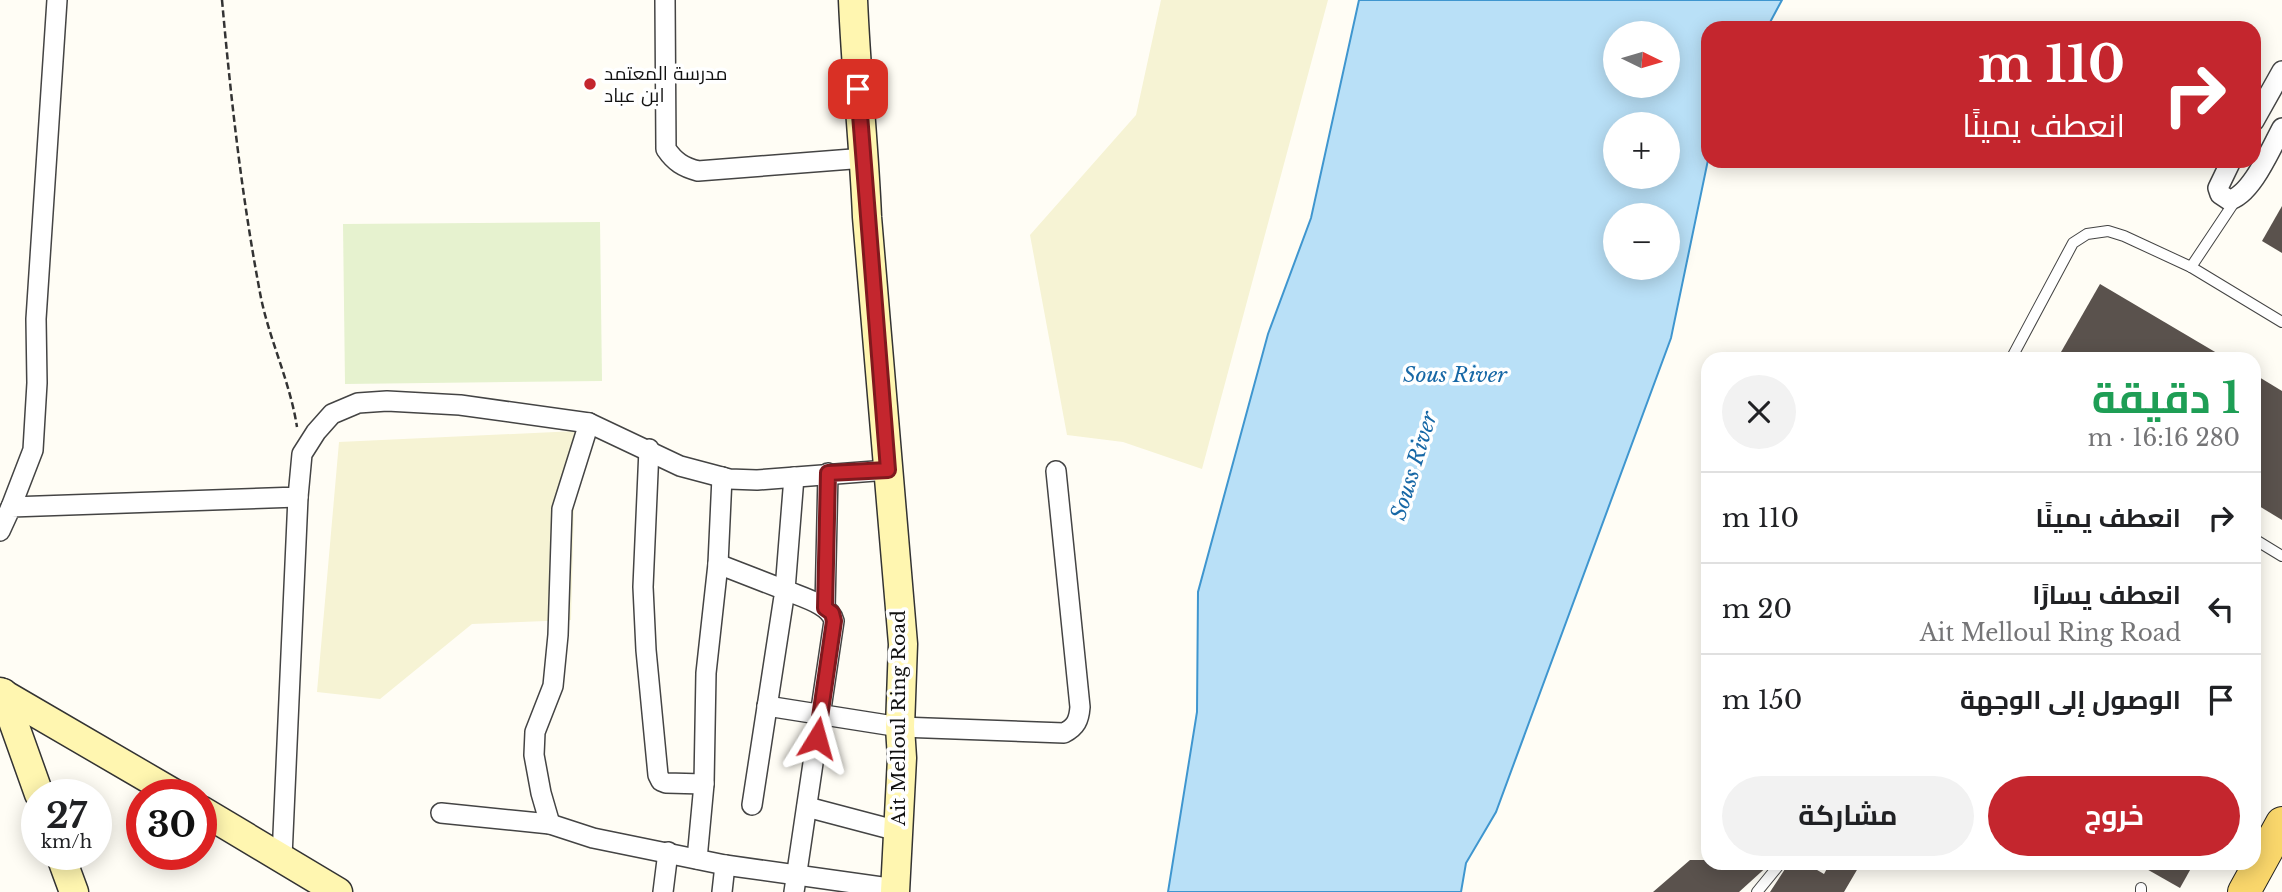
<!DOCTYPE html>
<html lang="ar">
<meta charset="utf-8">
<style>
:root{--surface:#fff;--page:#f2f2f2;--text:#202124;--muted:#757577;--line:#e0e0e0;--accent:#c4262e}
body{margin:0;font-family:"Libre Baskerville",Cairo,serif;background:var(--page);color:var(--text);direction:rtl;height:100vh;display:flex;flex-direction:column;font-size:26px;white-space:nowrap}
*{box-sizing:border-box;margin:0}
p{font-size:23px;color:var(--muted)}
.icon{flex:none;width:38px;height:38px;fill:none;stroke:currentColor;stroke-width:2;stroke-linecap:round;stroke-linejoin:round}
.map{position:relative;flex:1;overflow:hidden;direction:ltr}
.panel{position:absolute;left:1701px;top:352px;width:560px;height:518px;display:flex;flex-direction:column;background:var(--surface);border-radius:21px;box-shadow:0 4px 18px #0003;direction:rtl}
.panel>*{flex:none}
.top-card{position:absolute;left:1701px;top:21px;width:560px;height:147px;border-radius:21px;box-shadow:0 4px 18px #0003;direction:rtl;background:#c4262e;color:#fff;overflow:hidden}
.needle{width:46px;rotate:95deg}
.tools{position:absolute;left:1603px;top:21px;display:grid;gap:14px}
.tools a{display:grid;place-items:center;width:77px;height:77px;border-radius:50%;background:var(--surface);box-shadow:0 4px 18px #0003;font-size:35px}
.speed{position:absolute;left:21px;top:779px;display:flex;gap:14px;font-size:35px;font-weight:700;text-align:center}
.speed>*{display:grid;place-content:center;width:91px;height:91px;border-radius:50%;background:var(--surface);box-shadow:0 4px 18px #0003;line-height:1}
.speed small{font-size:18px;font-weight:400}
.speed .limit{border:10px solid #d22;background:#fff;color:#111}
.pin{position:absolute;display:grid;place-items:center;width:60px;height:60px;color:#fff;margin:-30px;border-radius:14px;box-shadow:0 4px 10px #0006}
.me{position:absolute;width:77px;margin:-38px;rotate:8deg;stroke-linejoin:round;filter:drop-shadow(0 0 5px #0008)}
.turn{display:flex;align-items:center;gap:24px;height:147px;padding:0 21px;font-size:32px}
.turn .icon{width:91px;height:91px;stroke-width:2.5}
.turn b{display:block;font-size:49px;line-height:60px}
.round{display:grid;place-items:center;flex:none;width:74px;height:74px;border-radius:37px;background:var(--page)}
.headline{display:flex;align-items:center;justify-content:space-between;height:119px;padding:0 21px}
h1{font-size:42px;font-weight:700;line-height:52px;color:#1e9e55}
.action{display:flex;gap:14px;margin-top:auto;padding:14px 21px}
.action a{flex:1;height:80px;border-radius:42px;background:var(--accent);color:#fff;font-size:28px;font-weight:700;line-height:80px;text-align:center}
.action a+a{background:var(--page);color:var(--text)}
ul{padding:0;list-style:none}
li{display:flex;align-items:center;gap:21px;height:91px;padding:0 21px;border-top:2px solid var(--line)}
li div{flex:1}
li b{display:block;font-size:26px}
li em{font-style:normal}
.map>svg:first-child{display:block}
.farmland{fill:#f6f3d4}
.pitch{fill:#e6f2cf}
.water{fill:#b9e0f7;stroke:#3f96cf;stroke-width:2;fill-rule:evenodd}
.building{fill:#5a524d}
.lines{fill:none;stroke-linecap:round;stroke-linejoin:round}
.lane-casing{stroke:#444;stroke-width:12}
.street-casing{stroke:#444;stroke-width:22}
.secondary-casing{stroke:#333;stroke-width:31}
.primary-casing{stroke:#222;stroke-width:34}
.path{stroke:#333;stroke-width:2.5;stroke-dasharray:7 3.5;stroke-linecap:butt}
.lane{stroke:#fff;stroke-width:10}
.street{stroke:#fff;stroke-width:19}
.secondary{stroke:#fff6b0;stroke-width:28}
.primary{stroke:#f9d66b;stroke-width:32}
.route-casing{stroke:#7f191e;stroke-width:18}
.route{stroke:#c4262e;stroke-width:12}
.poi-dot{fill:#c4262e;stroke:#fff;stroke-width:2.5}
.labels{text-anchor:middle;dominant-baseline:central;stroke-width:7;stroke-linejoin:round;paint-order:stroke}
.poi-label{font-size:19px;fill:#111;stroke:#fff;text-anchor:start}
.street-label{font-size:19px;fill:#111;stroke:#fff}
.water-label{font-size:21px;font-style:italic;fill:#1768a6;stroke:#fff}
</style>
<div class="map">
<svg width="2282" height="892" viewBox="0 0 2282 892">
<rect width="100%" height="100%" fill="#fffdf5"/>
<g class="farmland">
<polygon points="1161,0 1328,0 1202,469 1123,442 1067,435 1030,235 1136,115"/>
<polygon points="576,431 571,620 472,624 380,699 317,692 339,442"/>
</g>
<polygon class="pitch" points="600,222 602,381 345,384 343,224"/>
<path class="water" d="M1359 0H1782L1767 28H1708V160L1671 338 1496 812 1466 863 1461 892H1168L1197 712 1198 592 1268 334 1311 218ZM1615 33H1668V86H1615ZM1615 124H1668V177H1615ZM1615 215H1668V268H1615Z"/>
<g class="building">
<polygon points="2282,206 2282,253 2262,241"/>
<polygon points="2100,284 2227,359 2057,359"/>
<polygon points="2254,374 2282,391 2282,520 2254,503"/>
<polygon points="1690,860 1708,860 1708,863 1771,863 1739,892 1653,892"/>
<polygon points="1786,863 1805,863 1824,874 1830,863 1861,863 1844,892 1770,892 1785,869"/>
<polygon points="2136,863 2194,863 2180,888"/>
</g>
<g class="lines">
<g class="lane-casing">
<g id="lane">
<polyline points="2191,267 2235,201"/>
<polyline points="2011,359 2073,243 2087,234 2108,231 2124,236 2191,267 2282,322"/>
<polyline points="2254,539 2282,556"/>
<polyline points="1757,892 1779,865"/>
<polyline points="2141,892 2141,888"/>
</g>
</g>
<g class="street-casing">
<g id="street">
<path d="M665 0 666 149C675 162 683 167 698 171L865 158"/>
<polyline points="2254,121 2282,71"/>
<path d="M2231 161 2218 188 2220 194 2229 200C2251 196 2271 148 2282 128"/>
<polyline points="649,449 643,587 646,650 658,775 661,781 666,783 704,784"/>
<path d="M794 477 785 590C801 597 830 604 834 621L794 892"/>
<polyline points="11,507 33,450 37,383 36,319 57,0"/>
<polyline points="0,531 11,507 298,497 302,454 316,432 332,414 358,403 387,401 460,405 589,423 680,466 729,479 757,480 888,470"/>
<polyline points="718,564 785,590 752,805"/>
<polyline points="825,608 828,473"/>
<path d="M767 706 900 727 1064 733C1076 727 1079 720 1080 707L1056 471"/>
<polyline points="807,807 898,831"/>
<polyline points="441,813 550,824 593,838 725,865 896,889"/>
<polyline points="550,824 541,793 534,755 535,732 553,686 558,635 562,509 589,423"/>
<polyline points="282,857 298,497"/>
<polyline points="697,859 704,784 706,673 718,564 722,477"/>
<polyline points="663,892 668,852"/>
<polyline points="722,892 725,865"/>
</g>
</g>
<g class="secondary-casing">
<g id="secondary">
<path d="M853 0C856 73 864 145 867 217L903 644 900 727 902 758 895 892"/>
<polyline points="0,692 175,794"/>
<polyline points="3,693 39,794"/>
<polyline points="201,810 338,892"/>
<polyline points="60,854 74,892"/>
</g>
</g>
<g class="primary-casing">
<polyline id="primary" points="2244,892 2282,823"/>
</g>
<path class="path" d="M222 0C231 100 242 199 261 298 270 341 290 382 297 427"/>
<use href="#lane" class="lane"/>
<use href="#street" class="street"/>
<use href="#secondary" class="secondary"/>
<use href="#primary" class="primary"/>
</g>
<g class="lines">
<g class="route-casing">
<polyline id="route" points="817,738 834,621 832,613 825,608 828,473 888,470 858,89"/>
</g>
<use href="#route" class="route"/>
</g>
<circle class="poi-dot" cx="590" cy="84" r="7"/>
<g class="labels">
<g class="poi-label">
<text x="604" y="73">مدرسة المعتمد<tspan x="604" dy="22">ابن عباد</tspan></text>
</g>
<g class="street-label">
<text transform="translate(898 718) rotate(-90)">Ait Melloul Ring Road</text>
</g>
<g class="water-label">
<text x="1455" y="375">Sous River</text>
<text transform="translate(1414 466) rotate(-73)">Souss River</text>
</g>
</g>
</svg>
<div class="tools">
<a><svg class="needle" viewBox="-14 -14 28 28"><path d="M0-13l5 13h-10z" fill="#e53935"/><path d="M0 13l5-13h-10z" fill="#757577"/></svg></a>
<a>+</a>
<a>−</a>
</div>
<div class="speed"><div>27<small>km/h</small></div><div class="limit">30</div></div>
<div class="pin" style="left:858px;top:89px;background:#d93025"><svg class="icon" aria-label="arrive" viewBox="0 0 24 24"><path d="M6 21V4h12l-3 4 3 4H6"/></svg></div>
<svg class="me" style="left:817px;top:738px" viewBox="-20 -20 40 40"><path d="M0-17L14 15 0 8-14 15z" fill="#c4262e" stroke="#fff" stroke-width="4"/></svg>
<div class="top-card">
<div class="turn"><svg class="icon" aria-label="right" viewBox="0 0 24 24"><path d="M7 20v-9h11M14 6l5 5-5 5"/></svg><div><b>110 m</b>انعطف يمينًا</div></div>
</div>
<section class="panel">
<div class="headline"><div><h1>1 دقيقة</h1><p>280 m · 16:16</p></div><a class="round"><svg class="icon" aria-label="close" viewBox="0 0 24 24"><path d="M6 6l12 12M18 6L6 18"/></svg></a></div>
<ul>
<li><svg class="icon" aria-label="right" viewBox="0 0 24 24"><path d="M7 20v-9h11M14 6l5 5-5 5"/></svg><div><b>انعطف يمينًا</b></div><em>110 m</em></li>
<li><svg class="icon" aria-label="left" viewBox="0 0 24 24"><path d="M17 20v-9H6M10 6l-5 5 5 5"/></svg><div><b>انعطف يسارًا</b><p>Ait Melloul Ring Road</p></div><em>20 m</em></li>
<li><svg class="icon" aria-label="arrive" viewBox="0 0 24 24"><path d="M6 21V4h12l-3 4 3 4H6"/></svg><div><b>الوصول إلى الوجهة</b></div><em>150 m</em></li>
</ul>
<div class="action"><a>خروج</a><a>مشاركة</a></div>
</section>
</div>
